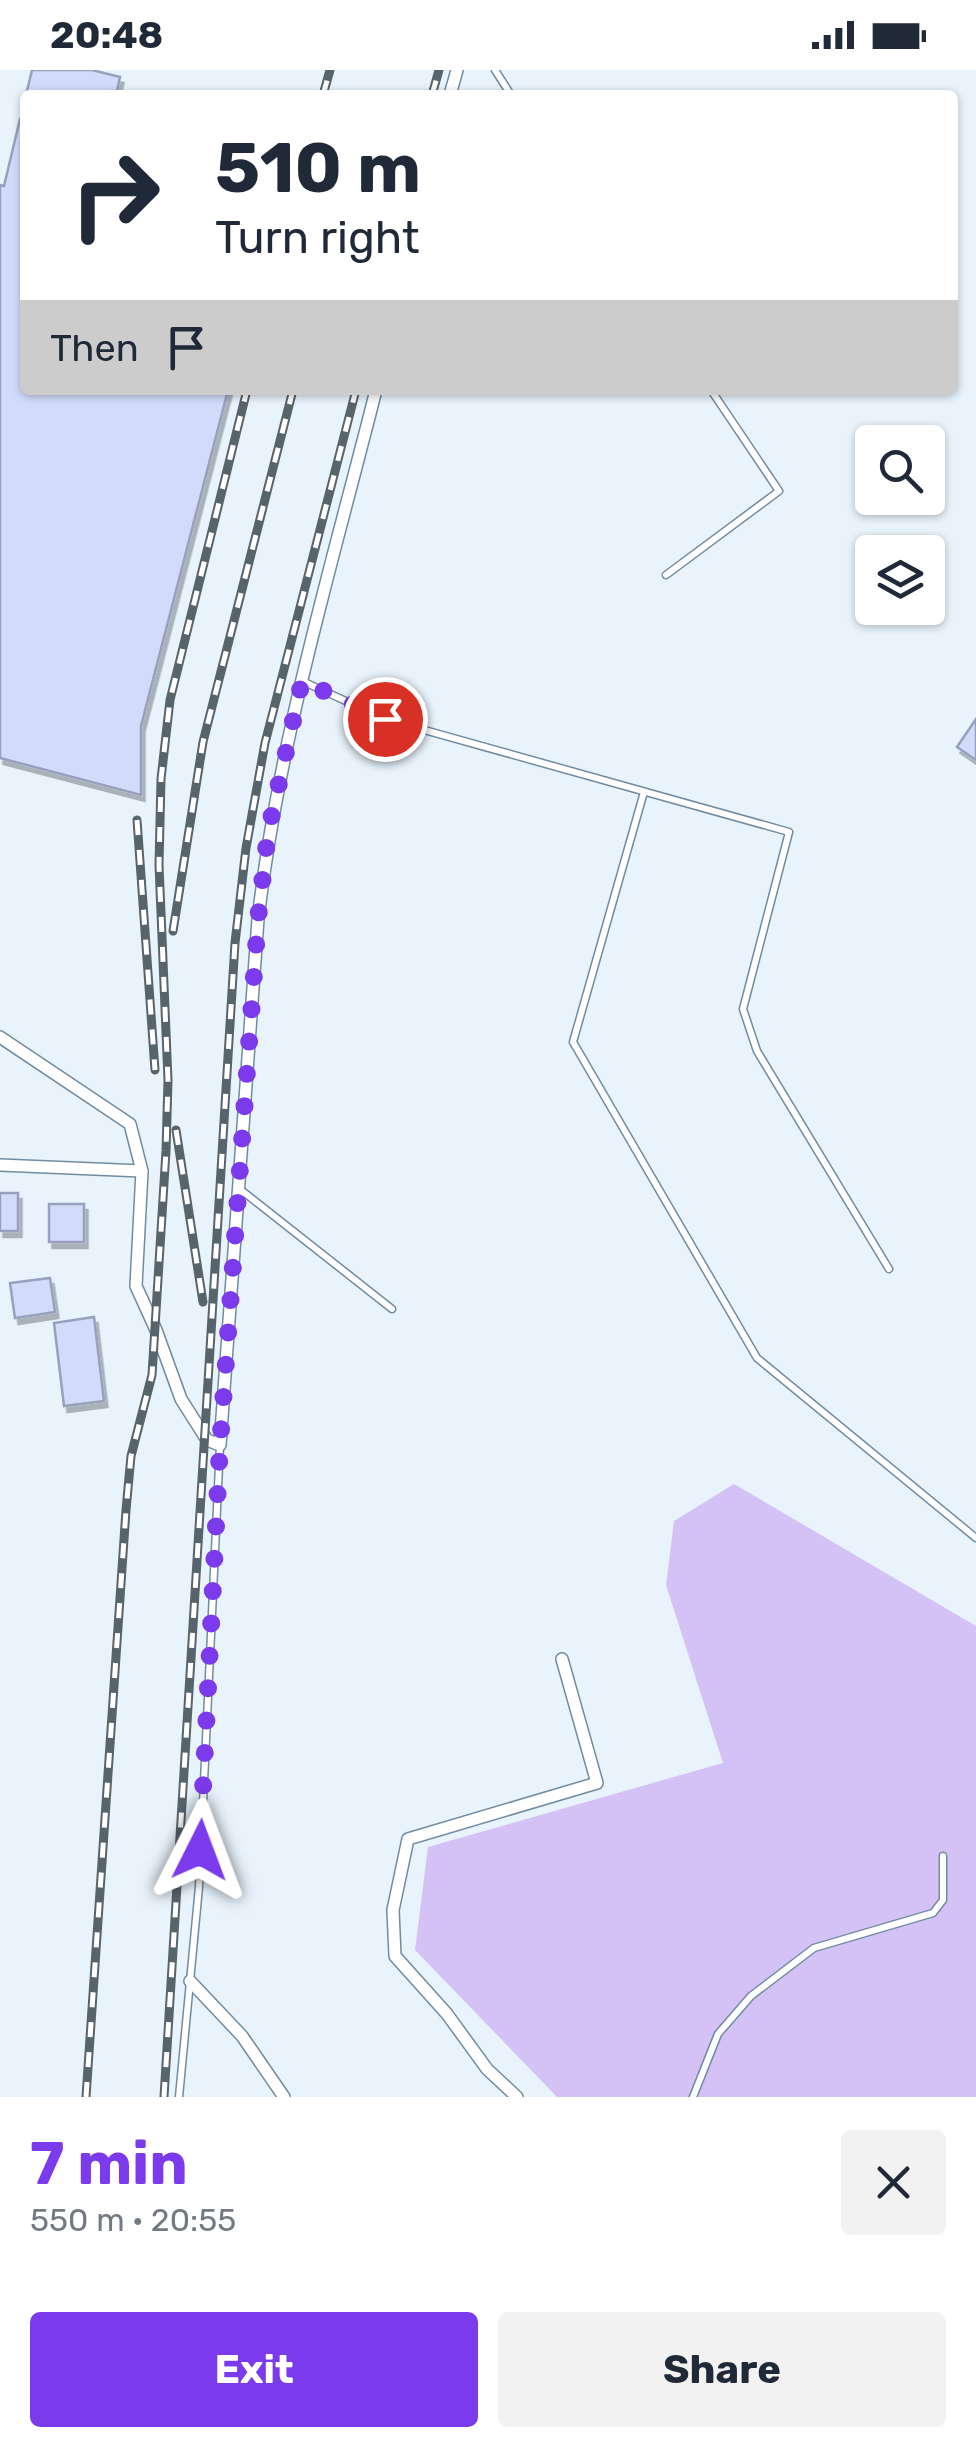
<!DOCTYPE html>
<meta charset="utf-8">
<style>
:root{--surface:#fff;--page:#f2f2f3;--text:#1f2937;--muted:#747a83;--accent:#7c3aed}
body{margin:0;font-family:Rubik,sans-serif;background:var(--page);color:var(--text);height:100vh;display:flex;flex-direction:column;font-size:38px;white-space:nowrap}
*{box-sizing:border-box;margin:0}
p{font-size:32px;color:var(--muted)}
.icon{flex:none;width:55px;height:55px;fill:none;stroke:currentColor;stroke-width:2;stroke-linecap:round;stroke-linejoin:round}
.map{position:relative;height:2027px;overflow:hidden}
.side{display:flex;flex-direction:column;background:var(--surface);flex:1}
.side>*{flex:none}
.guide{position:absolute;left:20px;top:20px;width:938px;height:305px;border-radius:10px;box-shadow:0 2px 8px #0004;background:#fff;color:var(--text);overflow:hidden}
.controls{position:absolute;left:855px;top:355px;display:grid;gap:20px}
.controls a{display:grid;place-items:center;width:90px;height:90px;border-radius:10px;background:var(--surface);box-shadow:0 2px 8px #0004;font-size:50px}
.pin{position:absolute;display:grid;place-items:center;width:85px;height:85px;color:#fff;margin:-42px;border:5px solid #fff;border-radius:50%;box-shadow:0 2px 10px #0007}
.me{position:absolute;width:110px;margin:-55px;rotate:3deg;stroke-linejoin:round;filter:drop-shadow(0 0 8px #0008)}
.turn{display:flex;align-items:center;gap:35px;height:210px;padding:0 30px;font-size:45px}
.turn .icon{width:130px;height:130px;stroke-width:2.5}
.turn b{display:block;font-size:70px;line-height:85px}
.then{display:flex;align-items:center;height:95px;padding:0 30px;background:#0003;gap:20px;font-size:38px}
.round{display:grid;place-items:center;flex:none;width:105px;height:105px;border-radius:10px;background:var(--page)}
.headline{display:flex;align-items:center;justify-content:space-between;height:170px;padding:0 30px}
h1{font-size:60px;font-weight:700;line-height:75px;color:var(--accent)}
.action{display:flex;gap:20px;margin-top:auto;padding:20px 30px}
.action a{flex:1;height:115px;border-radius:10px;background:var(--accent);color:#fff;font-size:40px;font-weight:700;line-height:115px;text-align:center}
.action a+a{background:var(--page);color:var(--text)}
.status{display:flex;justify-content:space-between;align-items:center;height:70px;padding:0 50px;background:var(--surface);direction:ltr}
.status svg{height:28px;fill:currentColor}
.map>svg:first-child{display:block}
.green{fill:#d4c2f7}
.building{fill:#d2dcfa;stroke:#97a1bd;stroke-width:2.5;filter:url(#shadow)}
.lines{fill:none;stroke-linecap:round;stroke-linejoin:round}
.service-casing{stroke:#718ca0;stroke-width:9}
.minor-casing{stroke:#718ca0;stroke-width:14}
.service{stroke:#fff;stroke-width:6}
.minor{stroke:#fff;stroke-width:11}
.rail-casing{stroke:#58646c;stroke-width:9}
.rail{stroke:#fff;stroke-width:5;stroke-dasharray:15;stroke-linecap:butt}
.route{stroke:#7c3aed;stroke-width:18;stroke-dasharray:0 32.4}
</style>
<div class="status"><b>20:48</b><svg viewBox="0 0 49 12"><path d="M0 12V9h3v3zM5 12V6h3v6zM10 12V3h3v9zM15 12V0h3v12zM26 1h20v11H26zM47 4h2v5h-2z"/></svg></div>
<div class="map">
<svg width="976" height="2027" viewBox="0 0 976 2027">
<defs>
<filter id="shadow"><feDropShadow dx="3.5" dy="6" stdDeviation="0" flood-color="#0004"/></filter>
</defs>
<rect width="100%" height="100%" fill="#e8f3fc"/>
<polygon class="green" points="734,1414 976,1556 976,2027 557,2027 415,1880 428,1777 723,1693 666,1515 674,1451"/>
<g class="building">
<polygon points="32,0 92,0 120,7 116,25 26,25"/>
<polygon points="20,49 25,49 25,320 228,320 141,656 141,725 0,688 0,115 4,116"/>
<polygon points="976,649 976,690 957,677"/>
<rect x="0" y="1123" width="18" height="38"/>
<rect x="49" y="1134" width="35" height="38"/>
<polygon points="50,1208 55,1242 15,1248 10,1213"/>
<polygon points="94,1247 104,1331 64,1336 54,1253"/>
</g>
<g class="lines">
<g class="service-casing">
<g id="service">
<polyline points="495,0 511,25"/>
<polyline points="666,505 779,421 711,320"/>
<polyline points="302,611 385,649 789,762 743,939 757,981 889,1199"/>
<polyline points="644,722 573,972 757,1288 976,1468"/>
<polyline points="241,1120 392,1239"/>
<polyline points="179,2027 199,1817 220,1375"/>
<polyline points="693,2027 718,1964 751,1926 814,1878 933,1843 943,1830 943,1786"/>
</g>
</g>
<g class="minor-casing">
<g id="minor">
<polyline points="450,25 457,0"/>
<path d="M0 967 130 1054 142 1101 136 1216 156 1260 181 1329 207 1370 220 1375 258 849C279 669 332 495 376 320"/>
<polyline points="0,1095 142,1101"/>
<polyline points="190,1911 242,1966 284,2027"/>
<polyline points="517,2027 487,1999 447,1944 395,1886 393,1840 408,1769 597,1713 562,1589"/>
</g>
</g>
<use href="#service" class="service"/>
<use href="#minor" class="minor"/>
<g class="rail-casing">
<g id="rail">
<polyline points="323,25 330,0"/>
<polyline points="432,25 439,0"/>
<polyline points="137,750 155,1000"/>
<polyline points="173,861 203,672 293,320"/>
<polyline points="176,1060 203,1232"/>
<polyline points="86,2027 126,1440 131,1386 152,1305 166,1081 168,1010 159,795 161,709 170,630 247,320"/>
<polyline points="164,2027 235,873 246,778 265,673 356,320"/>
</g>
</g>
<use href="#rail" class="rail"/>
</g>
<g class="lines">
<polyline class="route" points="200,1780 220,1375 258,849 268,762 302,611 385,649"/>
</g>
</svg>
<div class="controls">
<a><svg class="icon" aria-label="search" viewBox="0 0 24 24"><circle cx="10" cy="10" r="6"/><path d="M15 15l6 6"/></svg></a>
<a><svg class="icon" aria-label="layers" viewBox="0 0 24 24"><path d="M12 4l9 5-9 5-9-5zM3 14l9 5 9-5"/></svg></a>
</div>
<div class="pin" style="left:385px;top:649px;background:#d93025"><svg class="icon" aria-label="arrive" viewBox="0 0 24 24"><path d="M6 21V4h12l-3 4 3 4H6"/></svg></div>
<svg class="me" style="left:200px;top:1780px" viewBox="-20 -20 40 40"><path d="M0-17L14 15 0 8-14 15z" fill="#7c3aed" stroke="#fff" stroke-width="4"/></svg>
<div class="guide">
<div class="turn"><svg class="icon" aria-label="right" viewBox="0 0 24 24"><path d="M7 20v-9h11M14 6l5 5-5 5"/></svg><div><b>510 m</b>Turn right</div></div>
<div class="then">Then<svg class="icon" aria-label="arrive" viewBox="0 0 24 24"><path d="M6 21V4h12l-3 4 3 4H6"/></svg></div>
</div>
</div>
<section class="side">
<div class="headline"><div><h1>7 min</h1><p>550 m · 20:55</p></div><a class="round"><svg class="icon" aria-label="close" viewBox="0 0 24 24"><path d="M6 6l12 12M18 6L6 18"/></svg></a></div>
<div class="action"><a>Exit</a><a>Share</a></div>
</section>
